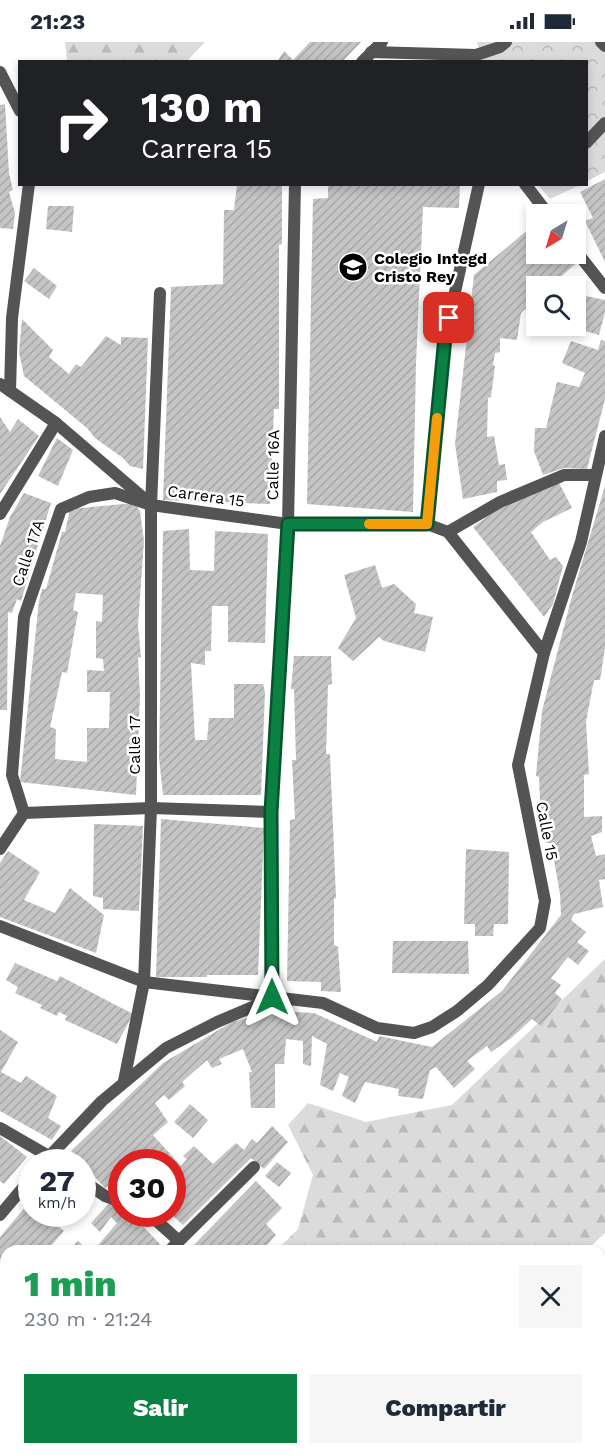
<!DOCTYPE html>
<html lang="es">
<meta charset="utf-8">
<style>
:root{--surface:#fff;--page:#f6f6f7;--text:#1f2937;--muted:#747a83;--accent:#0b8043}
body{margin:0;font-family:"Work Sans",sans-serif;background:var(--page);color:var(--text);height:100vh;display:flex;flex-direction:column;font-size:22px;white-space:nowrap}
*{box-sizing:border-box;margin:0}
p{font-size:20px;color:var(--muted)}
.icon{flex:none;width:33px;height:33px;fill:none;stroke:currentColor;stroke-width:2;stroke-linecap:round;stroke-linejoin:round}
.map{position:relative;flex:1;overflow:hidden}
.details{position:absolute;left:0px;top:1203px;width:606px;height:210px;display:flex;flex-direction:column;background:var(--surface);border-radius:18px 18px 0 0;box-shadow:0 3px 9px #0003}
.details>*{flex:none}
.banner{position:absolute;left:18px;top:18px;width:570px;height:126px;border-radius:0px;box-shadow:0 3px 9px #0003;background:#202124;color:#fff;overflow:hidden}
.needle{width:39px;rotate:218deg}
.tools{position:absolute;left:526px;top:162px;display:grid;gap:12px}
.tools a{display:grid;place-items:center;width:60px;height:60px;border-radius:0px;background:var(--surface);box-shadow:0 3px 9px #0003;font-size:30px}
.speed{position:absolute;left:18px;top:1107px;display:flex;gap:12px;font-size:30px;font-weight:700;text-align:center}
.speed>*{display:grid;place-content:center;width:78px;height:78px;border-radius:50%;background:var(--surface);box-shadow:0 3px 9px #0003;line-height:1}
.speed small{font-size:15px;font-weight:400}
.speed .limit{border:9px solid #d22;background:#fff;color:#111}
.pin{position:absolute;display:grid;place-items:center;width:51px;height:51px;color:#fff;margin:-26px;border-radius:12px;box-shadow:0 3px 9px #0006}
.me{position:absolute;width:66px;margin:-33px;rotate:0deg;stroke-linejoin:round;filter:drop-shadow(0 0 4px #0008)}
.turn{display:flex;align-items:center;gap:21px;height:126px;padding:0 24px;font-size:27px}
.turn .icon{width:78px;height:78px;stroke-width:2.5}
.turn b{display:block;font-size:42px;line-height:51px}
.round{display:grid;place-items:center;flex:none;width:63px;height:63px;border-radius:0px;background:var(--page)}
.head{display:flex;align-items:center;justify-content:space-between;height:102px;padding:0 24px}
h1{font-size:36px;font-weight:800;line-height:45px;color:#1e9e55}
.button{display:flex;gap:12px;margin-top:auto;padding:12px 24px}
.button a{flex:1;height:69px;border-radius:0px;background:var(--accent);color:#fff;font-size:24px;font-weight:800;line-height:69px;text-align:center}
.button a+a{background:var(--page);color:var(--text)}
.status{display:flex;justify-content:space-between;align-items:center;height:42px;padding:0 30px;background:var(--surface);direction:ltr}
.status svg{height:16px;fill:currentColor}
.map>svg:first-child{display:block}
.forest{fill:url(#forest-firs)}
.park{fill:url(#park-crowns)}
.building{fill:url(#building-hatch);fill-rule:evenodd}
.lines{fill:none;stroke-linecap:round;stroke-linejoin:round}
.street{stroke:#545454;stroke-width:12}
.route-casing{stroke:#07532c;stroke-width:15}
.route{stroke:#0b8043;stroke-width:10}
.slow{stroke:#f59e0b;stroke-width:10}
.labels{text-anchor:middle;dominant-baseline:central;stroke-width:5;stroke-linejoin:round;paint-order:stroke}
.poi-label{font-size:16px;font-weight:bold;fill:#000;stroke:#fff;text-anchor:start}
.street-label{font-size:16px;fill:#000;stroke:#fff}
</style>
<div class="status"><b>21:23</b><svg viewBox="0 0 49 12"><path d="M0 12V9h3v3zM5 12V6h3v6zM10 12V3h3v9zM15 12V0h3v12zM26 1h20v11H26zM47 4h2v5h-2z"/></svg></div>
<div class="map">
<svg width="605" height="1413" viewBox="0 0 605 1413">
<defs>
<pattern id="forest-firs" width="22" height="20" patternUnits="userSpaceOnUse" patternTransform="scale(1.5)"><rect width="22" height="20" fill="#dbdbdb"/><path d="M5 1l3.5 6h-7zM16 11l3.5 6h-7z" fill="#bababa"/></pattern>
<pattern id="park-crowns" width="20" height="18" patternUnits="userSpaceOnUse" patternTransform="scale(1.5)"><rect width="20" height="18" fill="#dbdbdb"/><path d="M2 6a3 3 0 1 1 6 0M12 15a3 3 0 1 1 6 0" fill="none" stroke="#bababa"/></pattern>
<pattern id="building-hatch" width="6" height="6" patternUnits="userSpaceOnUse" patternTransform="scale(1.5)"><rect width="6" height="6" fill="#c4c4c4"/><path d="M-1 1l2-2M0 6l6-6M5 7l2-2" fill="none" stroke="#a7a7a7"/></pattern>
</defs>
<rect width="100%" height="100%" fill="#fff"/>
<g class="forest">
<polygon points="65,0 205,0 186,20 67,19"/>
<polygon points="605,917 605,1191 586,1209 276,1209 298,1187 313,1133 288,1083 308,1061 366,1080 452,1063"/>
<polygon points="249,1407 453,1407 453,1413 244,1413"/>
</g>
<g class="park">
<polygon points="477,0 605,0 605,130 587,139 586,20 482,19"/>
<polygon points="538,143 580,143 550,157"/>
</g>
<g class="building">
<polygon points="310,0 361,0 342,20 277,20 284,9 293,18"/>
<polygon points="5,62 9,131 13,148 9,150 15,171 13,187 0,186 0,63"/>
<polygon points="605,137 605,220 585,179 593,176 580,150"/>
<polygon points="237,142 282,142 282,202 279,203 279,367 274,367 270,462 163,458 171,245 223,242 224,168 234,168"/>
<polygon points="328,142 460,142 459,166 423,165 416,322 413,470 307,462 313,157 328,156"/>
<polygon points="48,164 74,164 72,190 46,187"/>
<polygon points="537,180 537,212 573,212 579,219 550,244 537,244 537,256 521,271 517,298 500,296 500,310 495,311 493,323 495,324 491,355 488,356 487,395 494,394 499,423 505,422 507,438 497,439 497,450 463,457 455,402 474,233"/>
<polygon points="34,226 57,244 49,257 24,239"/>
<polygon points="586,254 605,258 605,270 599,293 581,288"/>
<polygon points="22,277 53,308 49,315 69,332 76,322 81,325 106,294 121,303 121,295 148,296 143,427 130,424 123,416 95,396 87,386 24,334 19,310"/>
<polygon points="601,298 605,299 605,357 587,427 564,426 543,433 534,409 535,386 546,386 557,340 579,345 585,331 562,321 571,299 598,308"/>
<polygon points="0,375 10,390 18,377 39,394 0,452"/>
<polygon points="57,396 73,408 58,444 38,434"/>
<polygon points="558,439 572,466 543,480 531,490 550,518 556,515 563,524 553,562 544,575 473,485 506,461"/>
<polygon points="605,444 605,606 600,638 594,638 586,679 589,732 584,733 584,775 602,774 602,790 591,794 596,814 605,812 605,837 599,838 603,865 574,872 571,878 586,890 577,900 589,909 578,923 568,915 551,936 561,943 555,951 562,957 541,984 532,977 510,997 491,1010 487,1004 467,1019 475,1027 454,1046 436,1025 430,1028 423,1057 398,1054 399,1047 365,1040 355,1061 342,1054 349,1035 340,1031 333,1049 320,1043 327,1002 312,994 311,1024 303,1022 303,999 286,997 284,1022 275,1022 275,1066 251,1066 249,1030 252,1030 243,1007 219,1017 222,1022 212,1026 207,1018 182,1040 185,1044 169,1058 164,1053 155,1061 168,1080 153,1093 181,1124 187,1117 183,1114 194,1104 213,1122 236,1101 244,1108 252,1097 257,1101 272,1084 288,1100 264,1127 251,1116 183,1183 172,1173 172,1120 122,1120 122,1134 105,1146 71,1109 163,1021 232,980 273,969 314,971 377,1000 379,994 432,1005 502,949 561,873 560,852 551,801 546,801 541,783 539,735 536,734 542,669 572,554"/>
<polygon points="24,451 51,461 21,559 17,557 12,571 8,570 7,668 0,668 0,504 10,475"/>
<path d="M134 461 140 469 144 499 138 583 141 615 138 616 140 653 136 753 20 740 39 559 42 547H46L62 490H65L70 467ZM76 551 103 553 102 580 96 579V616L103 617 104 629 87 628V650H110L109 686H87V720L55 717 56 687 50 685 62 630 67 631 78 570 73 568Z"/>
<polygon points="189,487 190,528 214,529 215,489 268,492 265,601 228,600 228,564 212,564 211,609 205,609 205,623 191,621 195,698 207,698 209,676 234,676 234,642 263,642 265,650 261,753 163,753 159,716 163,489"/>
<polygon points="375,523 382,546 394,542 416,562 414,571 433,575 425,610 384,599 379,595 353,619 338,606 356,576 344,533"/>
<polygon points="294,614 331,614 332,642 328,643 326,712 330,712 336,856 334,857 334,903 338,905 341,950 321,949 321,940 287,939 290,778 295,777 292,718 296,718 294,647 291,647"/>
<polygon points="161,777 264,786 258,933 207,933 207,935 156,935"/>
<polygon points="94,782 143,784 139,869 103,867 103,856 93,854"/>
<polygon points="466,807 509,810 508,882 494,882 493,894 475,894 475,882 464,882"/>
<polygon points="8,809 40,830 24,858 55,871 70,846 104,873 96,911 0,875 0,821"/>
<polygon points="393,899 468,899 469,932 392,931"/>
<polygon points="15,921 57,939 60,934 133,972 117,1002 65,978 67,974 59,970 57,974 40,966 42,963 15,951 18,945 6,938"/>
<polygon points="0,988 18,1000 1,1030 21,1041 26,1034 57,1054 48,1076 61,1084 52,1098 0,1069"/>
<polygon points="190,1062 208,1078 193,1096 174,1080"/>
<polygon points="0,1094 27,1115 4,1142 0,1139"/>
<polygon points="277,1120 291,1131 279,1145 265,1134"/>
<polygon points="256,1139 282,1166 266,1182 276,1193 262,1209 188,1209"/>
<polygon points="32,1157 32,1172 68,1172 58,1184 64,1189 49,1206 53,1209 6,1209 6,1279 0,1278 0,1195"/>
<polygon points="109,1161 122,1165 122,1172 131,1172 160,1202 153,1209 93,1209 117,1181 111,1175 100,1190 91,1181"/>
<polygon points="78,1199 89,1209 68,1209"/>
<polygon points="2,1298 6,1300 6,1347 0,1342 0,1301"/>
<polygon points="86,1407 210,1407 205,1413 93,1413"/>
</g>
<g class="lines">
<g class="street">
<polyline points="601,0 605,4"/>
<polyline points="371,10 476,13 500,5 506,0"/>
<polyline points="362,20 382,0"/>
<polyline points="0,30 20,69"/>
<polyline points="586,101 605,81"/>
<polyline points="525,142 548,172"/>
<polyline points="576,209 605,246"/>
<polyline points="0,342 56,381 147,459"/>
<polyline points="10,349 12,276 29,142"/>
<polyline points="0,472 56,381"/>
<polyline points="427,482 445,295 479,142"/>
<polyline points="448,490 500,460 564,433 596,433"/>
<polyline points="24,771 151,766 271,770"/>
<polyline points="0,807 24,771 12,733 24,575 61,467 89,455 115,451 151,463 288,482 427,482 448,490 544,611"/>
<polyline points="0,884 144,940 323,961 377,986 414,991 432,985 457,969 488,943 540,886 545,859 518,723 544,611 581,500 605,394"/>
<polyline points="272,955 271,770 288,482 295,142"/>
<polyline points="124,1039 144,940 151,766 151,463 160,251"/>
<polyline points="0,1086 59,1120"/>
<polyline points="44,1120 102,1059 166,1006 217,980 264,960 272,955"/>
<polyline points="82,1138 105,1154 122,1160"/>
<polyline points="149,1172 179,1199"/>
<polyline points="0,1173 32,1135"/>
<polyline points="169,1209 254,1125"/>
<polyline points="0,1356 6,1360"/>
<polyline points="62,1407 69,1413"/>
</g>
</g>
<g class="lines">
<g class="route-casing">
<polyline id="route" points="272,955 271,770 288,482 427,482 445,295 449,276"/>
</g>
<use href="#route" class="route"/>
<polyline class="slow" points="369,482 427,482 437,376"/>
</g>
<defs>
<g id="school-disc" transform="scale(1.5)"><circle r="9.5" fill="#000" stroke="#fff"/><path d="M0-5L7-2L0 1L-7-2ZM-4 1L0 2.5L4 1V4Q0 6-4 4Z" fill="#fff"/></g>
</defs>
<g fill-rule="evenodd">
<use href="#school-disc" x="353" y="225"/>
</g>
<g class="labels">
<g class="poi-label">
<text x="374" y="216">Colegio Integd<tspan x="374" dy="18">Cristo Rey</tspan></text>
</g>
<g class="street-label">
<text transform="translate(273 423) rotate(-89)">Calle 16A</text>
<text transform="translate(206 454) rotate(8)">Carrera 15</text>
<text transform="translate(28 511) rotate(-71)">Calle 17A</text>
<text transform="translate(134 703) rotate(-90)">Calle 17</text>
<text transform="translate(547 789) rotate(79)">Calle 15</text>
</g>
</g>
</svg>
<div class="tools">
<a><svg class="needle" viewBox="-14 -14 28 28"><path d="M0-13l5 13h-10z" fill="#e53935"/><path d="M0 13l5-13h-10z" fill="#747a83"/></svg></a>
<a><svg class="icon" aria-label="search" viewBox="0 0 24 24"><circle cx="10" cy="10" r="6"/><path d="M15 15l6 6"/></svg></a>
</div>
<div class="speed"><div>27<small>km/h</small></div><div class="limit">30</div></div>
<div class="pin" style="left:449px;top:276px;background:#d93025"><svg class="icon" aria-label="arrive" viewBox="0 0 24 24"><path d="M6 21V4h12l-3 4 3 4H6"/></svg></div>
<svg class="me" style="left:272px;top:955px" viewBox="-20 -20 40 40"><path d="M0-17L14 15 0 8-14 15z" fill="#0b8043" stroke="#fff" stroke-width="4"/></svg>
<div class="banner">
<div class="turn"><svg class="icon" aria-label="right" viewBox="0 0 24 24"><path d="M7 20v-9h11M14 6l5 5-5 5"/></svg><div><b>130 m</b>Carrera 15</div></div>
</div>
<section class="details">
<div class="head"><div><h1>1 min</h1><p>230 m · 21:24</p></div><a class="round"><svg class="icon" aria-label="close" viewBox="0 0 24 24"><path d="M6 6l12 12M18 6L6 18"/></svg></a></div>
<div class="button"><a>Salir</a><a>Compartir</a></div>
</section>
</div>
